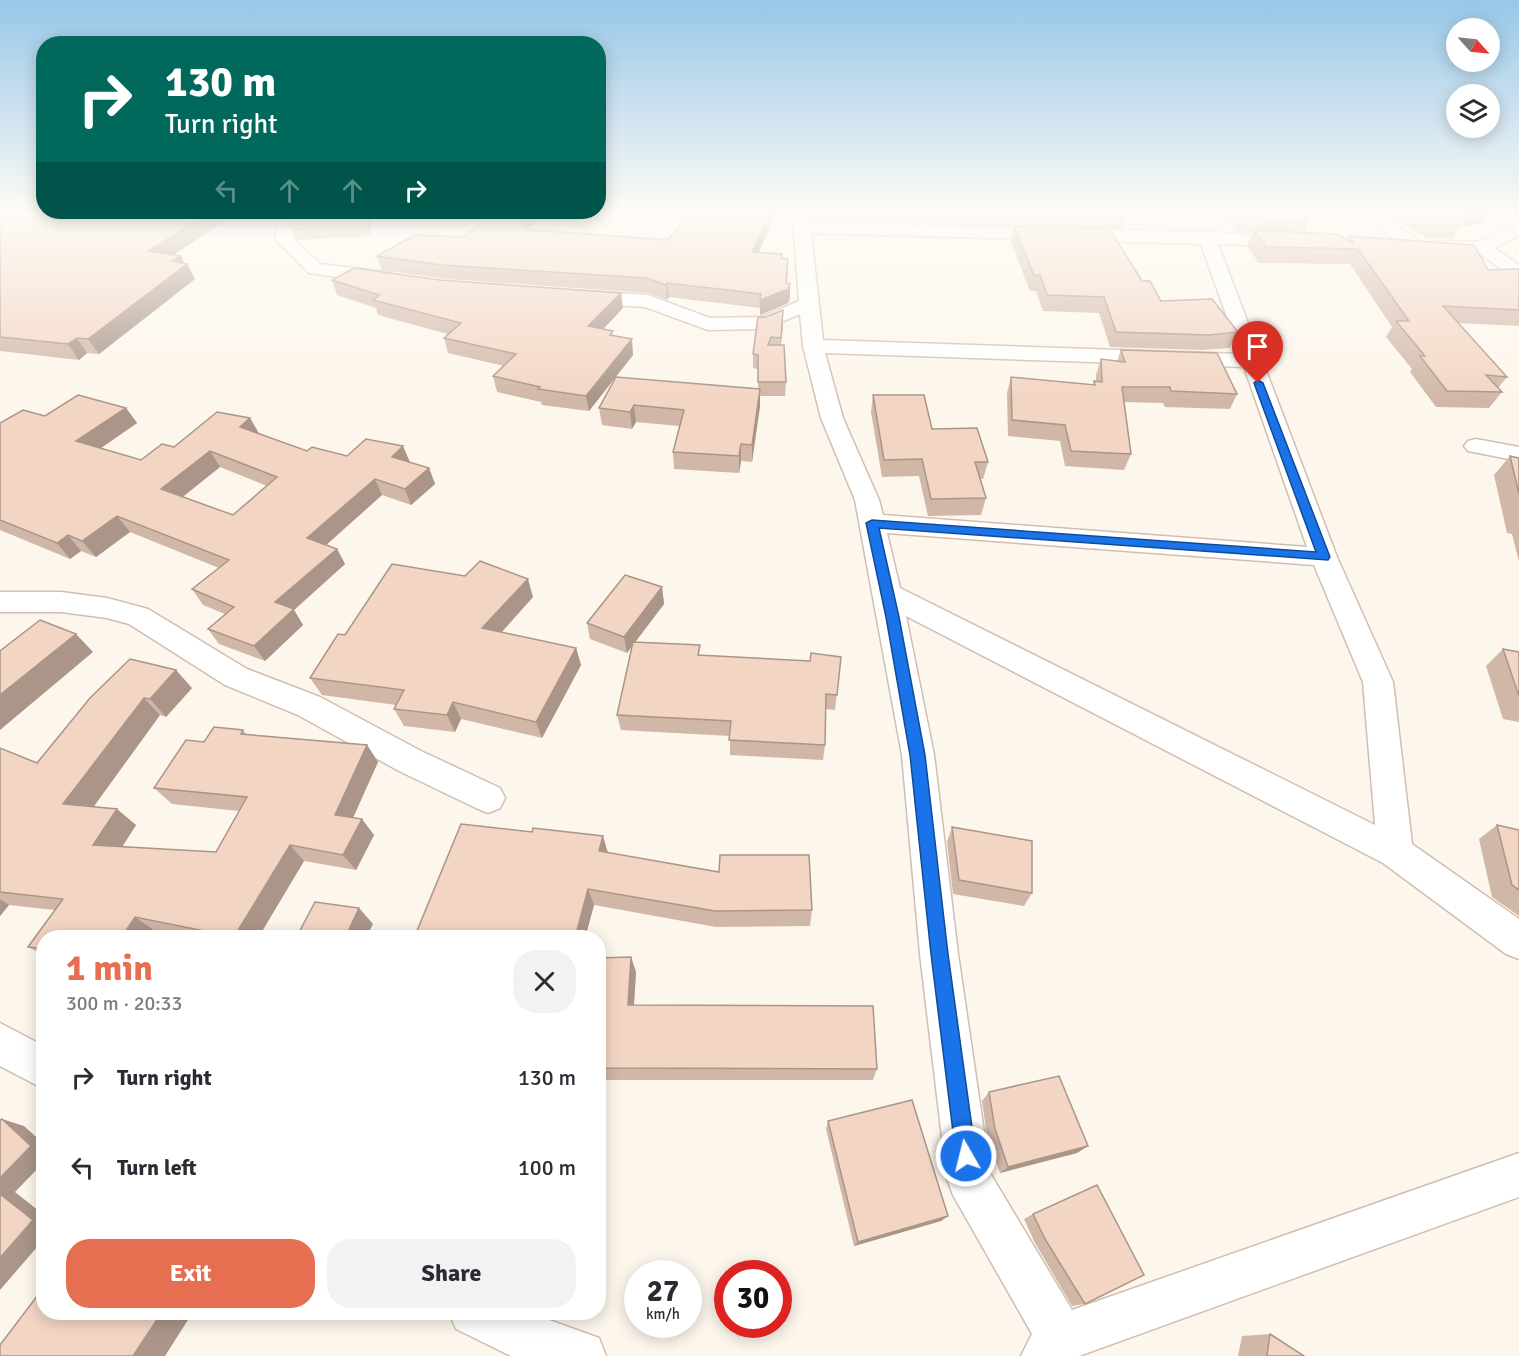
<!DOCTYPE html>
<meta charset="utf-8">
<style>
:root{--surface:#fff;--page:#f2f2f3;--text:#2b2b33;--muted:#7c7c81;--accent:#e76f51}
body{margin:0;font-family:Signika,sans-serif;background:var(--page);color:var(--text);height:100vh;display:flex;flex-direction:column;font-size:22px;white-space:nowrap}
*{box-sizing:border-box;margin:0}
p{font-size:20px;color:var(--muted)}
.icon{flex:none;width:33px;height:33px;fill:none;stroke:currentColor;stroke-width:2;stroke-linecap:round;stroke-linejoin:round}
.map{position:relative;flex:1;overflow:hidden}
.sheet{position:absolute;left:36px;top:930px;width:570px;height:390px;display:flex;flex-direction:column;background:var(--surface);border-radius:24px;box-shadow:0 3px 15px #0003}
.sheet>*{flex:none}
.banner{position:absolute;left:36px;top:36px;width:570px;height:183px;border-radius:24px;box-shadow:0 3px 15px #0003;background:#00695c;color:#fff;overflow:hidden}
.needle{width:39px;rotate:117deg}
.tools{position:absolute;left:1446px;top:18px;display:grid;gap:12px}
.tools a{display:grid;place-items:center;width:54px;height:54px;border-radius:50%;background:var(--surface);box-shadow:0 3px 15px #0003;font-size:30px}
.speed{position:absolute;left:624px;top:1260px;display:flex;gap:12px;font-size:30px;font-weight:700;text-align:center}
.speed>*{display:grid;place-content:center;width:78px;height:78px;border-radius:50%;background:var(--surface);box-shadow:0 3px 15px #0003;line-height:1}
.speed small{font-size:15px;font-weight:400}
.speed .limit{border:9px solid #d22;background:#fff;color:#111}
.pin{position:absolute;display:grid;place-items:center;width:51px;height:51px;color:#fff;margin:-62px -26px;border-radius:50% 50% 50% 0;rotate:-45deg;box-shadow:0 0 6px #0007}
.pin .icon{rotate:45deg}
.me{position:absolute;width:66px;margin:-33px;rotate:352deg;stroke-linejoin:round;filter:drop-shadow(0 0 4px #0008)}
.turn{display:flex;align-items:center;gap:21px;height:126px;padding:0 30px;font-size:27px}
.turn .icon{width:78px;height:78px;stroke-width:2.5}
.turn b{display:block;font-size:42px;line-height:51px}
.lanes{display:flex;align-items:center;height:57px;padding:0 30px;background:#0003;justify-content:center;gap:30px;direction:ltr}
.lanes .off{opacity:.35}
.round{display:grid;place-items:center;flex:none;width:63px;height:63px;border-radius:24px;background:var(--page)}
.head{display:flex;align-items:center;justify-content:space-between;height:102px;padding:0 30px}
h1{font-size:36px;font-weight:700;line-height:45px;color:var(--accent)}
.action{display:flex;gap:12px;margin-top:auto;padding:12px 30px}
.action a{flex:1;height:69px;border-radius:24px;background:var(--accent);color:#fff;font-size:24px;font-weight:700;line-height:69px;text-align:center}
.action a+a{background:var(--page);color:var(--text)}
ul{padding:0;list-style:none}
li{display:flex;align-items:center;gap:18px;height:90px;padding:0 30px}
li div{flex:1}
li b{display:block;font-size:22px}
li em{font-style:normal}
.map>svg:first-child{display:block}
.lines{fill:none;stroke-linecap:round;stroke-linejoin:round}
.street-casing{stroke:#d1beb0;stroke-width:3}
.street{fill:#fff;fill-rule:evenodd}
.wall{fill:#d1b7a8;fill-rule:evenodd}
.shaded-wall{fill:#aa9588}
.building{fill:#f3d5c3;stroke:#aa9588;stroke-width:1.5;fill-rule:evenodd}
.route{fill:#1a73e8;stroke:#114b97;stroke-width:1.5}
</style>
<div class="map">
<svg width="1519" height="1356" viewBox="0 0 1519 1356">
<rect width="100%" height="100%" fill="#fdf6ec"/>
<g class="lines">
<g class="street-casing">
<g id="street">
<path d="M792 210H808L810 223 1207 232 1298 237 1301 241 1298 245 1292 246 1218 244 1337 557 1393 682 1412 844 1519 919V959L1506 954 1383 863 906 616 934 755 958 954 990 1173 1072 1310 1519 1153V1197L1079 1356H1021L1032 1334 953 1195 947 1179 920 954 902 755 855 500 821 418 803 346 800 314 765 329 708 330 645 307 580 303 573 301 571 297 573 293 580 291 648 295 710 318 762 317 799 301ZM811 233 1201 244 1240 354 823 340ZM825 353 1244 367 1307 547 883 515 879 500 843 418ZM887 533 1314 565 1363 682 1375 825 900 588Z"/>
<polygon points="1353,210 1373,210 1425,245 1433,241 1478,242 1519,224 1519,235 1494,248 1519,265 1519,278 1513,277 1477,252 1433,251 1425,247 1417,251 1411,250"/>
<polygon points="294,212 313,212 294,226 293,238 320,264 386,272 393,274 395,278 393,282 386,284 309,273 275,239 280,220"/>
<polygon points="1476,439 1519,447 1519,461 1468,451 1464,446 1468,441"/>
<polygon points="0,592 61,592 107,598 148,609 247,669 320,697 421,751 500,788 505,798 500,808 488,813 476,808 399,771 298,715 225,685 129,624 107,618 61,612 0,612"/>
<polygon points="0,1023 44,1046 44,1089 0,1066"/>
<polygon points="449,1312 527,1312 599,1338 606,1356 511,1356 456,1329"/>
</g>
</g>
<use href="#street" class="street"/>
</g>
<g class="wall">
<polygon points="0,210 238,212 173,255 184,263 195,279 99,354 87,353 79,360 0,351"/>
<polygon points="813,210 1290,210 1310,221 1304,233 1347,239 1349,236 1488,270 1519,269 1519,326 1459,323 1507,377 1498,388 1502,392 1489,408 1436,407 1410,372 1412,369 1386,337 1392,327 1350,264 1259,263 1247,246 1253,232 1237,232 1223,212 1124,212 1126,217 1122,229 1109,229 1142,281 1161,301 1238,332 1230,348 1202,350 1110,347 1099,313 1043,311 1036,291 1030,291 1011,242 1014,227 1032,227 978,226 925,222 925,224 813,221"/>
<polygon points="1378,210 1493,210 1484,223 1460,227 1452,239 1427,238"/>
<polygon points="778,211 758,253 782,258 788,273 787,283 790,284 790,298 788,303 760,315 760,308 669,297 667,300 648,293 445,279 382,270 377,256 464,237 529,228 530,229 668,240"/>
<polygon points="371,221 371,236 298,240 295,237 291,226"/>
<polygon points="332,280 623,308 603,329 614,336 633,355 589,411 542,405 541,402 497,392 493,376 504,366 448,353 444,338 448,334 378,315 376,308 337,295"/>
<polygon points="783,324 781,345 786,382 785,396 760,396 760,406 752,462 741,461 739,473 674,469 673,452 679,426 636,422 632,429 602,425 599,408 758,389 758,369 753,368 753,354"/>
<polygon points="1121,350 1237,394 1230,409 1165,407 1163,403 1124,402 1131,454 1124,470 1065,466 1060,441 1008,436 1007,393 1011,377 1093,385 1094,381 1096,381 1096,375 1101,359 1117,361"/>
<polygon points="873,395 932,429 988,462 983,479 980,479 986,498 981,515 928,516 919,476 882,477 871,412"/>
<path d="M126 408 137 423 101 448 141 460 250 418 259 433 307 451 410 462 429 468 435 484 411 505 382 495 326 545 337 549 345 564 294 610 303 625 265 661 219 644 208 629 225 614 203 605 192 589 219 568 130 532 96 557 81 551 70 559 0 530V423L45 416ZM220 467 267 486 233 515 183 497Z"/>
<polygon points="1510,456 1519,458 1519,562 1512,534 1507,533 1494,475"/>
<polygon points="662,587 664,604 635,642 701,655 810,661 841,657 835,710 826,709 825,745 823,760 730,755 730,736 621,730 617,715 632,646 627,653 590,639 587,623"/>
<polygon points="533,597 502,632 576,648 581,665 542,738 461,719 455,732 404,726 394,709 396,705 322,695 310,678 345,635"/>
<polygon points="1503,649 1519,652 1519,722 1503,719 1486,666"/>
<polygon points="192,688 166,717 160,715 93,807 136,825 122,847 216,852 239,811 172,804 154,788 204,742 243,730 246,734 367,745 378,762 353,818 374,835 356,870 304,861 258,938 188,938 155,931 150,938 44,938 44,955 28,947 55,910 9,905 0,916 0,748 37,763 90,698"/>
<polygon points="1497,825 1519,830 1519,916 1492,897 1479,839"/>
<polygon points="952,827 1032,893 1024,906 953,894 947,842"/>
<polygon points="608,852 812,910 810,926 716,927 594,905 585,938 414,938"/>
<polygon points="631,957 636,972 634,1005 877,1069 873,1080 598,1080 598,958"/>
<polygon points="989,1092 1088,1146 1077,1153 1000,1173 987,1136 982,1101"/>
<polygon points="828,1121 948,1216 941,1221 854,1246 826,1129"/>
<polygon points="1033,1214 1085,1304 1072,1306 1035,1243 1024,1219"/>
<polygon points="1270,1334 1304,1356 1238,1356 1242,1336"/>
</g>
<g class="shaded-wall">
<polygon points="772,210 778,210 778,211 752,266 752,252"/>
<polygon points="1458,210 1493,210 1484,223 1460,227 1465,218"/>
<polygon points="210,212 238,212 157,266 148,251"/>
<polygon points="368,212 371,221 371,236 367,225"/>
<polygon points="529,212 544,212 529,228 531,236 521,229 521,221"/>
<polygon points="181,256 185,265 187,264 195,279 99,354 88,339 172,261"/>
<polygon points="788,259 786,290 790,284 790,298 788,303 760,315 760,300"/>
<polygon points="667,283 669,297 667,300 666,285"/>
<polygon points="621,293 623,308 591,342 588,326"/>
<polygon points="783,310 783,324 780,352"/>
<polygon points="77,338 87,353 79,360 68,344"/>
<polygon points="632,339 633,355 589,411 586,396"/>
<polygon points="760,389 760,406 752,462 752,445"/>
<polygon points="634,405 636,422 632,429 630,412"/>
<polygon points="126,408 137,423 88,457 76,441"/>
<polygon points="250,418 259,434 240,427"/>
<polygon points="741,444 741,461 739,473 739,456"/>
<polygon points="403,446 410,462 392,457"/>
<polygon points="210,451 220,467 172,505 161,489"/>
<polygon points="429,468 435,484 411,505 405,489"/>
<polygon points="375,479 382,495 316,554 307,538"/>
<polygon points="117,516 130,532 96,557 82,541"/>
<polygon points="68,535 81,551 70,559 57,543"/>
<polygon points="337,549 345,564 294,610 303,625 265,661 254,646 275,602"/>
<polygon points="528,579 533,597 489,646 482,628"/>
<polygon points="662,587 664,604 627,653 624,637"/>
<polygon points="76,634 93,652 0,730 0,695"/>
<polygon points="576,648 581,665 542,738 536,722"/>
<polygon points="176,670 192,688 166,717 150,699"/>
<polygon points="144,698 160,715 84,820 63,804"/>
<polygon points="453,702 461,719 455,732 447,715"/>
<polygon points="367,745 378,762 347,831 335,815"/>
<polygon points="117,809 136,825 113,861 93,845"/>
<polygon points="362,819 374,835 356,870 343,855"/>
<polygon points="603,836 608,853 599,851"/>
<polygon points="290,845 304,861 258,938 235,938 234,937"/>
<polygon points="588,889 594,905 585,938 575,938"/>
<polygon points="0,899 9,905 0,916"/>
<polygon points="359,908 373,924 366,938 345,938"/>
<polygon points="135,917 155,931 150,938 121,938"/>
<polygon points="631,957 636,972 633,1018 628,1005"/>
<polygon points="2,1119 24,1126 44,1144 44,1162 15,1192 44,1215 44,1239 0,1290 0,1178"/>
<polygon points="1088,1146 1077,1153 1000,1173 1008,1167"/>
<polygon points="948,1216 941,1221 854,1246 858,1242"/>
<polygon points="162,1312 193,1312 165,1356 133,1356"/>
</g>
<g class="building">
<polygon points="0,210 44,210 44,212 210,212 148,251 181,256 172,261 187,264 88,339 77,338 68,344 0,337"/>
<polygon points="691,210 772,210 752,252 782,254 781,258 788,259 786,283 790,284 788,289 760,300 761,294 667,283 666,285 647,278 441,265 377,256 415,235 464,237 494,212 529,212 521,221 528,222 521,229 668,240"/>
<polygon points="871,210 927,210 927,212"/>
<polygon points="937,210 1122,210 1126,217 980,213"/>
<polygon points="1236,210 1290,210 1310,221 1243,219"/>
<polygon points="1427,210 1461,210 1465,218 1440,217"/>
<polygon points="301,212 368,212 367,225 294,229 291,226 292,217"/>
<polygon points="1014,227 1109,228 1142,281 1150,281 1161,301 1212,299 1238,332 1209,335 1116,332 1104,297 1047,295 1040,275 1034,275"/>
<polygon points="1254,231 1338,234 1355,244 1349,236 1474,245 1488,270 1519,269 1519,310 1443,306 1507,377 1486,375 1502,392 1447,391 1420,356 1425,356 1396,321 1409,321 1358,249 1266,247"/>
<polygon points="354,268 440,280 621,293 588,326 613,331 610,335 632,339 586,396 538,389 540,387 493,376 516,354 444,338 461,323 373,300 379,295 332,280"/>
<polygon points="783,310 781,338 771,337 768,345 784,345 786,382 758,382 758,355 753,354 758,317 766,317"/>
<polygon points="1121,350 1217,353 1237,394 1171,391 1170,387 1122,387 1131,454 1071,451 1065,425 1012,420 1011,377 1095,385 1094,381 1102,382 1101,359 1125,362"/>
<polygon points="616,377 760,389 752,445 741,444 739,456 673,452 684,410 634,405 630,412 599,408"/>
<path d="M78 395 126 408 76 441 141 460 162 444 174 447 217 412 250 418 240 427 307 451 312 447 347 456 366 439 403 446 392 457 429 468 405 489 375 479 307 538 337 549 275 602 294 609 254 646 208 629 234 607 192 589 229 560 117 516 82 541 68 535 57 543 0 520V423L23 410 45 416ZM210 451 277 477 233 515 161 489Z"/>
<polygon points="873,395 924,395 932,429 977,428 988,462 975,462 986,498 931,499 922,459 884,460"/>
<polygon points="1510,456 1519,458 1519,494"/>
<polygon points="480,561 528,579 482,628 576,648 536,722 453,702 447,715 394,709 404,690 310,678 338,634 345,635 392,564 465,576"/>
<polygon points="625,575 662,587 624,637 587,623"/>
<polygon points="40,620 76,634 0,695 0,651"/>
<polygon points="633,642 700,645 698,655 810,661 811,653 841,657 837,695 826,694 825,745 729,740 731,721 617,715"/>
<polygon points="1503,649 1519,652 1519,696"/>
<polygon points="130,659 176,670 150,699 144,698 63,804 117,809 93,845 216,852 247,797 154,788 186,740 204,742 214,727 243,730 241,734 367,745 335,815 362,819 343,855 290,845 234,937 135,917 121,938 44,938 44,949 28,947 63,899 0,892 0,748 37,763 90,698"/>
<polygon points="461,824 532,832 533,828 603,836 599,851 719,872 720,855 809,855 812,910 715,911 588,889 575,938 414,938"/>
<polygon points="1497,825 1519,830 1519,890 1512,885"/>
<polygon points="952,827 1032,841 1032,893 959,880"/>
<polygon points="315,902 359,908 345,938 296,938"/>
<polygon points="631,957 628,1005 873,1006 877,1069 598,1068 598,958"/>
<polygon points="1059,1076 1088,1146 1008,1167 995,1129 989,1092"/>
<polygon points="912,1100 948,1216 858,1242 828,1121"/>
<polygon points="2,1119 31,1146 0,1178 0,1120"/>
<polygon points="1097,1185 1144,1275 1085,1304 1045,1239 1033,1214"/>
<polygon points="0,1194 33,1220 0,1258"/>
<polygon points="44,1287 44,1312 162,1312 133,1356 0,1356 0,1345"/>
<polygon points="1270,1334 1304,1356 1267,1356"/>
</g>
<linearGradient id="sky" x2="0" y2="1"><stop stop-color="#97c7e8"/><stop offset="0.53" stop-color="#fefbf6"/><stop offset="1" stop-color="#fefbf6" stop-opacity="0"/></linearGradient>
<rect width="1519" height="400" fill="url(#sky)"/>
<polygon class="route" points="1258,380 1263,383 1330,557 1328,560 879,528 899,617 925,755 948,954 976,1156 973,1164 966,1166 959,1164 956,1156 931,954 910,755 886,617 866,523 872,520 1316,552 1254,383"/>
</svg>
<div class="tools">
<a><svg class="needle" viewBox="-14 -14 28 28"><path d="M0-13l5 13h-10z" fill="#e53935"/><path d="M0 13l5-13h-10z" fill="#7c7c81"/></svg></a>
<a><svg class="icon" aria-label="layers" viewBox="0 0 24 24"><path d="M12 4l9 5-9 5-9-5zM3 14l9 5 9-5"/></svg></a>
</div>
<div class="speed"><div>27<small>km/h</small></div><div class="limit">30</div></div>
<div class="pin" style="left:1258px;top:383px;background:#d93025"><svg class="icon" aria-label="arrive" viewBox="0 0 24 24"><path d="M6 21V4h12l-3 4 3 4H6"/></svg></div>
<svg class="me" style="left:966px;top:1156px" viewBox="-20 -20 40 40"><circle r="17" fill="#1a73e8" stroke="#fff" stroke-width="3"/><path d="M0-11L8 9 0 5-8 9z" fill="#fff"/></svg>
<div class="banner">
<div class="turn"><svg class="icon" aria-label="right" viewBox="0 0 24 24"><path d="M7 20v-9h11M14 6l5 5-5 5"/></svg><div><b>130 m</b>Turn right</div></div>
<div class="lanes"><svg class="icon off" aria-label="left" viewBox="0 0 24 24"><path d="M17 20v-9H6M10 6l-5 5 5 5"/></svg><svg class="icon off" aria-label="ahead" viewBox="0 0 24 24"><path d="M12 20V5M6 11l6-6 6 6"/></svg><svg class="icon off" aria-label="ahead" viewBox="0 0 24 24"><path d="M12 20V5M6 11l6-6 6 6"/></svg><svg class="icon" aria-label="right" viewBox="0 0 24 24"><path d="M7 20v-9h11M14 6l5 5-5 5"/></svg></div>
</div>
<section class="sheet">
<div class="head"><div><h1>1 min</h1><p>300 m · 20:33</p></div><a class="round"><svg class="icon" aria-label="close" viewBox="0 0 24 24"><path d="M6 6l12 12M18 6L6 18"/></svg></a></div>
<ul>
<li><svg class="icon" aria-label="right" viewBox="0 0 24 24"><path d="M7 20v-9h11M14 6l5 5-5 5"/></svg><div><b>Turn right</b></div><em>130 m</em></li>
<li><svg class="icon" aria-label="left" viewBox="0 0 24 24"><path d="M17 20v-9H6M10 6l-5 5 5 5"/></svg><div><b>Turn left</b></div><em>100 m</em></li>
</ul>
<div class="action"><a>Exit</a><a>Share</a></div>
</section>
</div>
